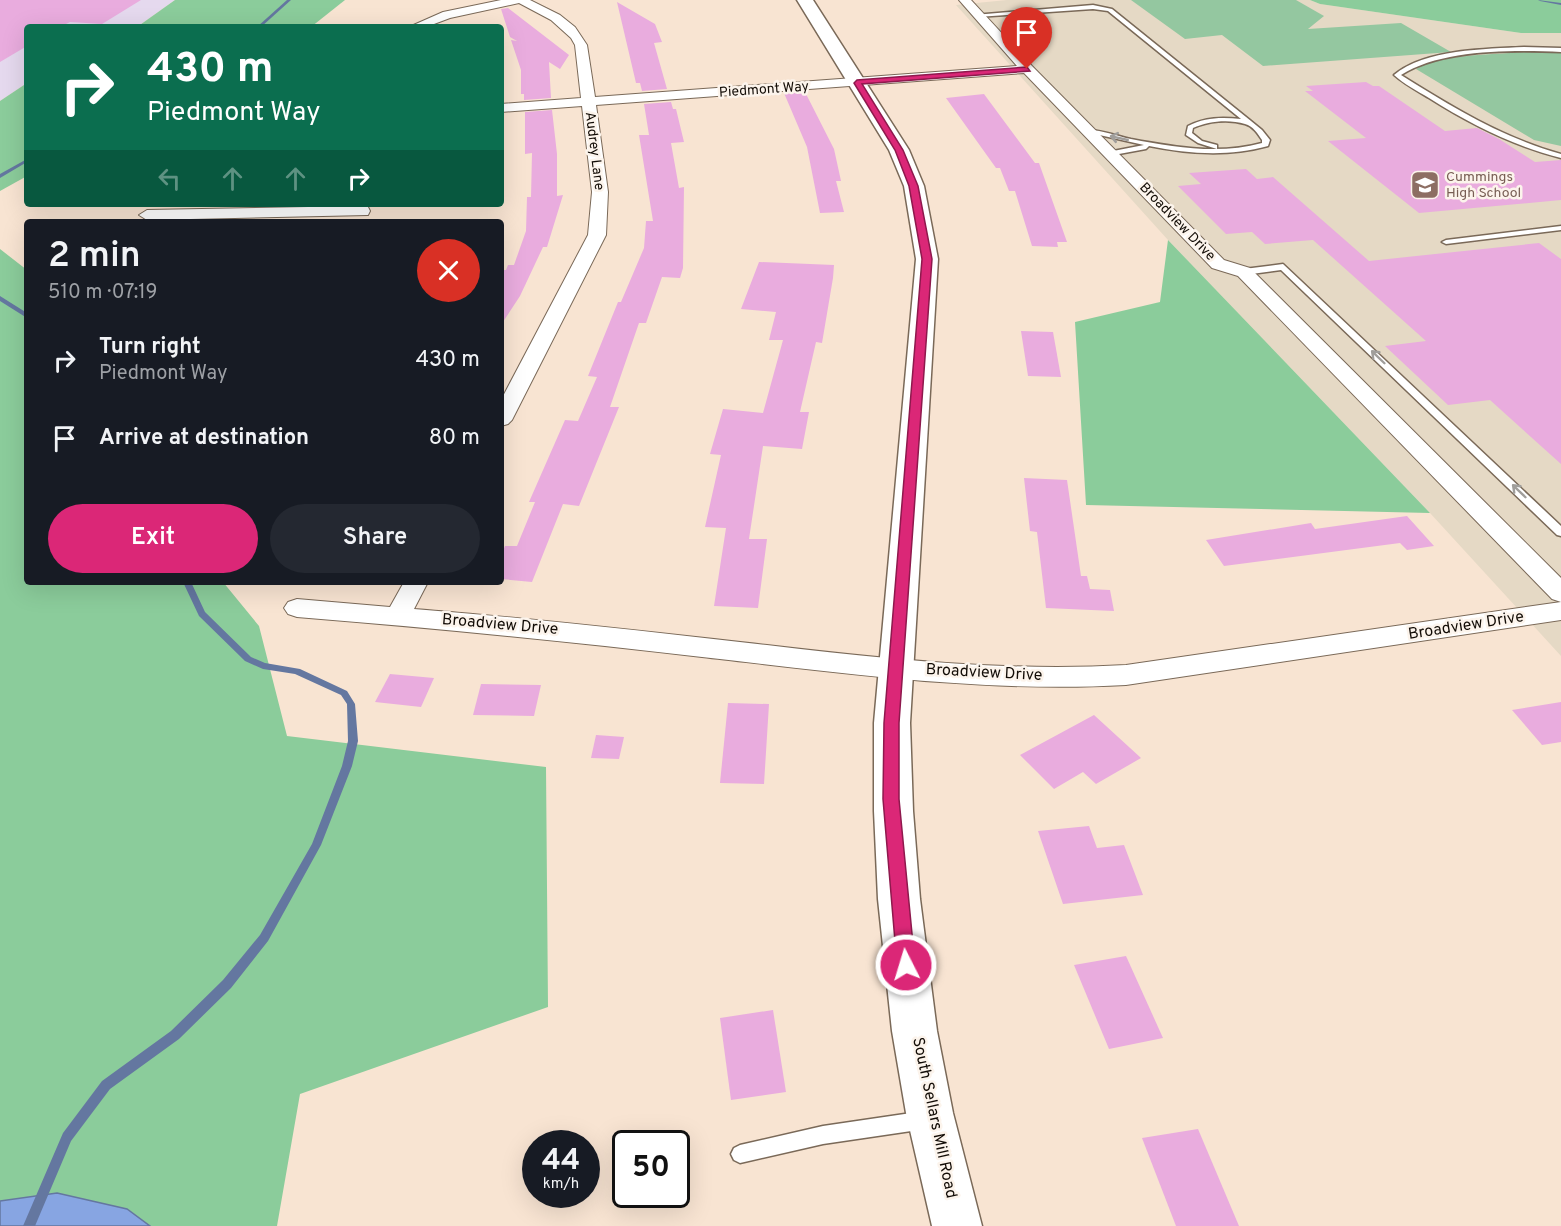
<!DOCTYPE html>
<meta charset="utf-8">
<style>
:root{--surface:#171b24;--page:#242831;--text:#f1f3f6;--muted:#9ea1a6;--accent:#db2777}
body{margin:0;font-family:Overpass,sans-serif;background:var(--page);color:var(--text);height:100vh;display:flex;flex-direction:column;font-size:22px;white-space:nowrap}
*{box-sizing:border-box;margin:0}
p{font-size:20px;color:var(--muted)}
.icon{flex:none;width:33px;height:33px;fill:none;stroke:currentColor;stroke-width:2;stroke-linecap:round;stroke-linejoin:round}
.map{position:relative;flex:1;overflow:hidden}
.panel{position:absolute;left:24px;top:219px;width:480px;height:366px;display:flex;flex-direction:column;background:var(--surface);border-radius:6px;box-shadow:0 6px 24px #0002}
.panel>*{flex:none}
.hud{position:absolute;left:24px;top:24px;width:480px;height:183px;border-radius:6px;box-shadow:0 6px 24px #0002;background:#0b6e4f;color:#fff;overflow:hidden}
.speed{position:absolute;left:522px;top:1130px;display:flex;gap:12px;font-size:30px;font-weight:700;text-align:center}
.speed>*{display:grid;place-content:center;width:78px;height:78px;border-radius:50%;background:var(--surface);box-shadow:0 6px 24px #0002;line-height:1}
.speed small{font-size:15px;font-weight:400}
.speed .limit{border:3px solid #111;border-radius:9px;background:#fff;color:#111}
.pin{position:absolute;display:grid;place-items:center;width:51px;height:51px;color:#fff;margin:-62px -26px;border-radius:50% 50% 50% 0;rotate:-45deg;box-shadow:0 0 6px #0007}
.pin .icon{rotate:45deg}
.me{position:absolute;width:66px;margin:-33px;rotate:355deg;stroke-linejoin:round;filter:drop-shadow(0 0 4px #0008)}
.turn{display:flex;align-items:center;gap:21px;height:126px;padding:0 24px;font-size:27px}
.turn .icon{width:78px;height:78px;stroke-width:2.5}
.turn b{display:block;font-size:42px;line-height:51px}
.lanes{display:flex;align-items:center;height:57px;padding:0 24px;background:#0003;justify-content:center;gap:30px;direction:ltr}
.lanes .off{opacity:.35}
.round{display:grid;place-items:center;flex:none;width:63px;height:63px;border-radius:32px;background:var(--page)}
.headline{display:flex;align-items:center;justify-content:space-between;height:102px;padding:0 24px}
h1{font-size:36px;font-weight:600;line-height:45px}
.cta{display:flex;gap:12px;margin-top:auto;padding:12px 24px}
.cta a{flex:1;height:69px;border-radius:36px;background:var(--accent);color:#fff;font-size:24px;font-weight:600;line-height:69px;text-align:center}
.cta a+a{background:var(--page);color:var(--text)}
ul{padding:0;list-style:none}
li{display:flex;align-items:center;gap:18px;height:78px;padding:0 24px}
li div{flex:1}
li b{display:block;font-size:22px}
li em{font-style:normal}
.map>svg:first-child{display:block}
.commercial{fill:#e5d9ee}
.education{fill:#e5d9c5}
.green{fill:#94c7a0}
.forest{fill:#8bcc9b}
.water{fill:#87a5e2;stroke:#6477a0;stroke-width:1.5}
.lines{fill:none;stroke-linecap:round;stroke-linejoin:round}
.stream{fill:#6477a0;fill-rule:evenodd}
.building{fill:#e9acde}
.lane-casing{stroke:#7a6958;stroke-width:3}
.street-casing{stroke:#7a6958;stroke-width:2}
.secondary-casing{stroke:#7a6958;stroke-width:3}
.lane{fill:#fff;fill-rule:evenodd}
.street{fill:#fff;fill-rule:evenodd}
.secondary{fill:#fff;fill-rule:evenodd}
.oneway{stroke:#a09e9b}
.route{fill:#db2777;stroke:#8e194d;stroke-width:1.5}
.labels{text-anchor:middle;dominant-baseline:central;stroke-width:5;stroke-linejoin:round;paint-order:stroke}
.far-street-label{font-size:14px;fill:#120c06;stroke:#fcf4ec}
.far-education-label{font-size:14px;fill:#785e54;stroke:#fcf4ec;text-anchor:start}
.street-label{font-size:16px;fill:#120c06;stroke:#fcf4ec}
</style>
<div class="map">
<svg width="1561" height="1226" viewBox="0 0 1561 1226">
<rect width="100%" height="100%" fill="#f8e4d2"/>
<polygon class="commercial" points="0,0 175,0 137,27 27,27 27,83 0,101"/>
<polygon class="education" points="1007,0 1310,0 1320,4 1521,33 1561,33 1561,656 1430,513 1168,240 956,5"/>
<g class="green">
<polygon points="1131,0 1296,0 1324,16 1308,29 1401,23 1451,52 1263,66 1222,35 1185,39"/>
<path d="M1521 52H1561V146L1534 140 1416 69C1441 54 1492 55 1521 52Z"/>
</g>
<g class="forest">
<polygon points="175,0 345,0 311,27 137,27"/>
<polygon points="1310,0 1561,0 1561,33 1521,33 1320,4"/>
<polygon points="27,83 27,176 0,191 0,101"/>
<polygon points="1168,240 1430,513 1086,505 1075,322 1160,302"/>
<polygon points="0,249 27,270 27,582 223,582 259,626 287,736 546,767 548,1007 300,1094 277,1226 150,1226 127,1209 57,1193 0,1201"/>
</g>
<polygon class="water" points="57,1193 127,1209 150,1226 0,1226 0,1201"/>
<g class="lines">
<g class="stream">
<polygon points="287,0 291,0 261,27 257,27"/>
<polygon points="1538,0 1561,3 1561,5 1540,1"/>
<polygon points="27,159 27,162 0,178 0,174"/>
<polygon points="0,296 27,313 27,318 0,301"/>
<polygon points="183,582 191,582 205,612 251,657 265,663 300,669 347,691 355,704 358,741 352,766 321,845 268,941 231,988 179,1039 110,1089 71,1141 35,1226 23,1226 63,1133 102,1081 171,1031 223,980 260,935 312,844 342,766 348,741 347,704 341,695 295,674 263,669 245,661 199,616"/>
</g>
</g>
<g class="building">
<polygon points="0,0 141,0 102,24 70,22 60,27 27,27 27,46 0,62"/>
<polygon points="617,2 655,24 662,42 654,43 667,89 642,91 640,83 636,83"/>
<polygon points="508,8 569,55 560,69 549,62 551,98 524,100 524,94 521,94 521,70 511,40 517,41 510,37 501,9"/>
<polygon points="1366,82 1373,86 1379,86 1445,131 1477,128 1499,139 1535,162 1561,160 1561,200 1419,213 1328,141 1366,138 1305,91 1313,91 1306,86"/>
<polygon points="805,92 834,149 841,181 836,181 844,212 820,213 807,147 784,93"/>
<polygon points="984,94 1035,163 1039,163 1067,242 1057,242 1058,247 1032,246 1015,191 1009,191 1000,168 996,168 946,98"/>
<polygon points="671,102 673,109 676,109 684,142 671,143 679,188 684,187 683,268 680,278 662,277 646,323 639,323 610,407 619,407 579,506 563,504 532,582 501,579 501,556 505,546 517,546 535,502 529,502 565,420 578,421 597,377 588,376 618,302 621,302 644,248 646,221 653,221 639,135 649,135 644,104"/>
<polygon points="552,110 557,154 557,196 563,195 547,247 543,247 520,296 501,325 501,270 506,270 508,265 514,265 526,231 527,197 531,197 532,153 525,154 525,112"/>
<polygon points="1246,169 1257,179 1273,177 1369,261 1539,243 1561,259 1561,464 1490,400 1448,405 1385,346 1426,341 1313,240 1265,244 1252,232 1226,234 1178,186 1201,184 1189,173"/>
<polygon points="759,262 834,265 833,278 822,343 816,342 800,412 809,412 802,449 763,446 749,539 767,539 758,608 714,606 726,528 705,527 721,455 710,454 723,409 763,413 783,340 769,340 776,312 741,309"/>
<polygon points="1021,331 1053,332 1061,377 1028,376"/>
<polygon points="1024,478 1067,480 1081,576 1087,576 1090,589 1110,590 1114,611 1046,608 1037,532 1030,531"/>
<polygon points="1407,516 1434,546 1407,550 1400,543 1224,566 1206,540 1311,523 1315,529"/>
<polygon points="390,674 434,678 421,707 375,702"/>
<polygon points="481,684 541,685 534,716 473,715"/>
<polygon points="1561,702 1561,742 1542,745 1512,710"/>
<polygon points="728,703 769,704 764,784 720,783"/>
<polygon points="1094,715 1141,758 1096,784 1083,772 1054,789 1020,755"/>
<polygon points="596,735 624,737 619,759 591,758"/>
<polygon points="1089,826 1097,848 1124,845 1143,895 1063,904 1038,831"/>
<polygon points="1126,956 1163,1038 1109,1049 1074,965"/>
<polygon points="773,1010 786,1092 731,1100 720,1018"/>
<polygon points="1198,1129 1239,1226 1176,1226 1142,1138"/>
</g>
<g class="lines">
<g class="lane-casing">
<g id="lane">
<path d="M1093 5 1112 9 1251 121 1262 130 1270 140 1268 146C1228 157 1189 154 1149 146L1146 149 1108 156V152L1144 145 1086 132V130C1100 129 1117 136 1131 139 1174 147 1219 155 1262 143V140C1258 134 1253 126 1245 124 1229 119 1208 121 1193 128L1192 133 1202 141 1217 145V149L1198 143 1186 135 1188 126C1205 117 1222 117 1241 119L1108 11 1093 9 977 17 974 15Z"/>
<path d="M1524 47 1561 48V52C1514 50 1442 49 1401 75 1452 107 1503 138 1561 154V158C1513 146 1470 124 1429 98 1417 91 1404 84 1394 75 1424 49 1486 49 1524 47Z"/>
<polygon points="1561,226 1561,230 1446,244 1442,242 1446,240"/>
<polygon points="1283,264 1561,526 1561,536 1557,535 1281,270 1244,275 1240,272 1244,269"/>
<polygon points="925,1111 931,1114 934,1120 931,1126 925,1129 823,1144 740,1163 734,1160 731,1154 734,1148 740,1145 823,1126"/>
</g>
</g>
<g class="street-casing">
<g id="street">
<polygon points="501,0 530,0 560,15 575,27 587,45 595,97 1017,66 959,0 971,0 1032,66 1224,260 1250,268 1561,578 1561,602 1552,599 1238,276 1212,268 1024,73 596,105 608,192 606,235 512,420 508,424 501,426 501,400 588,235 592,192 582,106 501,112 501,104 581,98 575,45 571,38 551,20 519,3 450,18 426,27 409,27 443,12"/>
<polygon points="362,206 368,207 370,211 368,215 147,220 139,215 147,210"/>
<path d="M404 582H428L414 609C532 618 650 632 767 645 886 659 1006 672 1126 665L1561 602V620L1126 685C984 693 843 673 702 657 567 641 432 628 297 617L288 614 284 608 288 602 297 599 390 607Z"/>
</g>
</g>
<g class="secondary-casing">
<polygon id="secondary" points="797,0 813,0 909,150 924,186 938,259 910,723 913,811 920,899 937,1031 953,1113 982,1226 932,1226 906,1113 892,1031 878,899 874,811 874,723 916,259 904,186 889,150"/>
</g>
<use href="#lane" class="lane"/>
<use href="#street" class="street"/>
<use href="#secondary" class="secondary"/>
</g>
<defs><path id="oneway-shaft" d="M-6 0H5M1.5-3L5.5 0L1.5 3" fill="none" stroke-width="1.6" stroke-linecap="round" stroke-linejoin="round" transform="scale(1.5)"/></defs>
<g class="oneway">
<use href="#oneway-shaft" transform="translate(1119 138) rotate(-167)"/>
<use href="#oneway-shaft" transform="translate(1378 357) rotate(-136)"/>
<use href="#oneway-shaft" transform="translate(1519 491) rotate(-136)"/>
</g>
<polygon class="route" points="1027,67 1030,71 862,84 903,150 918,186 932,259 899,723 899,799 915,965 913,971 906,974 900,971 897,965 883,799 884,723 922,259 909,186 895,150 854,83 857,80"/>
<defs>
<g id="school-square" transform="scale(1.5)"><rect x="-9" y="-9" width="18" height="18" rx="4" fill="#8d6e63" stroke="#fcf4ec"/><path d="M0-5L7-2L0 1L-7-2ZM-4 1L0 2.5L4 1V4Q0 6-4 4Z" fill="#fff"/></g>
</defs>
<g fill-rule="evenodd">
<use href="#school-square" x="1425" y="185"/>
</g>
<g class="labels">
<g class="far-street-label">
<text transform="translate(764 90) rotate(-4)">Piedmont Way</text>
<text transform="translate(594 151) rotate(83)">Audrey Lane</text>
<text transform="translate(1177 222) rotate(46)">Broadview Drive</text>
</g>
<g class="far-education-label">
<text x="1446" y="177">Cummings<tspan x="1446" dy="16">High School</tspan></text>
</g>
<g class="street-label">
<text transform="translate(500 625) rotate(5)">Broadview Drive</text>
<text transform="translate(1466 626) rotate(-9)">Broadview Drive</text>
<text transform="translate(984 673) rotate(3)">Broadview Drive</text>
<text transform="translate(934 1118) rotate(78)">South Sellars Mill Road</text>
</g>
</g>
</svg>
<div class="speed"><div>44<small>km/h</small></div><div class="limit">50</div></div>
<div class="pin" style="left:1027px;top:69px;background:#d93025"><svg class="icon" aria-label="arrive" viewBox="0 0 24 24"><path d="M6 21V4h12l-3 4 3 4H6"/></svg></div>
<svg class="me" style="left:906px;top:965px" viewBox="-20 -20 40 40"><circle r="17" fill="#db2777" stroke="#fff" stroke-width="3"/><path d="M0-11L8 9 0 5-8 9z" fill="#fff"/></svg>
<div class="hud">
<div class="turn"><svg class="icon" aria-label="right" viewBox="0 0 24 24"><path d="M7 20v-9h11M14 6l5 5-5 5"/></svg><div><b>430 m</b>Piedmont Way</div></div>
<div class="lanes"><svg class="icon off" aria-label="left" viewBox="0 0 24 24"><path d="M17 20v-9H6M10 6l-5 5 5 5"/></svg><svg class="icon off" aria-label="ahead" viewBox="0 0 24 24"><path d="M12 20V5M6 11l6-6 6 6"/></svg><svg class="icon off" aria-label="ahead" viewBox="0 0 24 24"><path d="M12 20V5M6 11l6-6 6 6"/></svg><svg class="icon" aria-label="right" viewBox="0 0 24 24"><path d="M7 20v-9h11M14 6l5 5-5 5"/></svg></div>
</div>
<section class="panel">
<div class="headline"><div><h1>2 min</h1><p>510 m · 07:19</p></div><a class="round" style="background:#d93025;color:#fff"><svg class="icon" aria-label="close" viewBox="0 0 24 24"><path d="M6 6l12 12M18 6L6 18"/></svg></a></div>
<ul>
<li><svg class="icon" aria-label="right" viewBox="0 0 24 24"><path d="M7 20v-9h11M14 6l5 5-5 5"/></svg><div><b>Turn right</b><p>Piedmont Way</p></div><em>430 m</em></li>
<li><svg class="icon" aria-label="arrive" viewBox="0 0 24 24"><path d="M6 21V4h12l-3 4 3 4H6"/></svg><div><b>Arrive at destination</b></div><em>80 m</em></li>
</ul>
<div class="cta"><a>Exit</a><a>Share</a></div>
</section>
</div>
